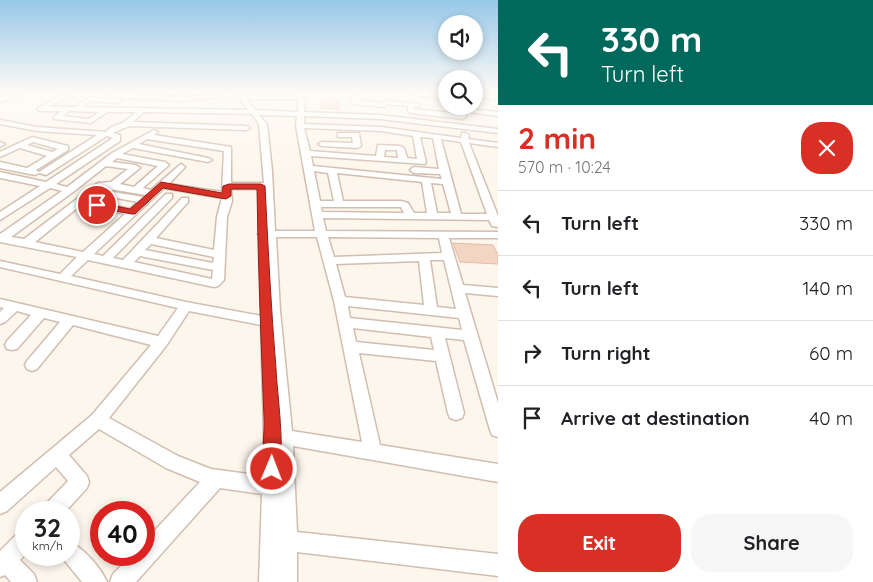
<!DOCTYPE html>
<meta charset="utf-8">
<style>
:root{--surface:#fff;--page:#f6f6f6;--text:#202124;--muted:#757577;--line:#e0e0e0;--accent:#d93025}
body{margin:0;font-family:Quicksand,sans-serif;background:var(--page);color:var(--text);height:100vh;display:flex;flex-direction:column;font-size:19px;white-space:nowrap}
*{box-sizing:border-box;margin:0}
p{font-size:16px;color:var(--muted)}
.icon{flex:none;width:28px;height:28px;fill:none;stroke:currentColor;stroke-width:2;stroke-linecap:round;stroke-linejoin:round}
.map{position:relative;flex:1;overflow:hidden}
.sheet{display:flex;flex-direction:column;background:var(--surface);width:375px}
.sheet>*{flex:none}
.guide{background:#00695c;color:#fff;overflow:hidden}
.buttons{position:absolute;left:438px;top:15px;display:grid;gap:10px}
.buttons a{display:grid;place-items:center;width:45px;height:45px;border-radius:50%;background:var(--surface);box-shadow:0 2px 8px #0003;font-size:25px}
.speed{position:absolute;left:15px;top:501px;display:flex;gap:10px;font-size:25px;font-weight:700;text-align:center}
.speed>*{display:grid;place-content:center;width:65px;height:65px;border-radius:50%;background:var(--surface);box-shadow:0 2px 8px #0003;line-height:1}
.speed small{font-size:12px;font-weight:400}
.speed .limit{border:8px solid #d22;background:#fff;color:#111}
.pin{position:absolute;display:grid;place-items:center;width:42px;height:42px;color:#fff;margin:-21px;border:2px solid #fff;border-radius:50%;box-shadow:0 1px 5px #0007}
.me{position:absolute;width:55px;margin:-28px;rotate:1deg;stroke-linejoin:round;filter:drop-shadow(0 0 4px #0008)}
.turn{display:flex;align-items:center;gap:18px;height:105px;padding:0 20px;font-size:22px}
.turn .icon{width:65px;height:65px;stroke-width:2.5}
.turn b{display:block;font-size:35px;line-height:42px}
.round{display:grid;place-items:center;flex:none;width:52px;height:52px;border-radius:20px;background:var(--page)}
.head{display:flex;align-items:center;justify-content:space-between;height:85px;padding:0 20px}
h1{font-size:30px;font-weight:700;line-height:38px;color:var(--accent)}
.primary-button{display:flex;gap:10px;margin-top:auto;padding:10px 20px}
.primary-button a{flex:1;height:58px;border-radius:20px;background:var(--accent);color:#fff;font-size:20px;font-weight:700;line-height:58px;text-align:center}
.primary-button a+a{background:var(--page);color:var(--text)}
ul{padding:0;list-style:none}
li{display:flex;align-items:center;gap:15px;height:65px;padding:0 20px;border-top:1px solid var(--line)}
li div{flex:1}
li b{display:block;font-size:19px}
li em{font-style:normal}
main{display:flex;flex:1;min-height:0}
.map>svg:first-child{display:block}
.building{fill:#f3d5c3;stroke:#e6bba3}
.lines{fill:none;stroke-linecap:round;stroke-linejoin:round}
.minor-casing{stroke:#d1beb0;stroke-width:3}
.minor{fill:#fff;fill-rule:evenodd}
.route{fill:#d93025;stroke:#8d1f18}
</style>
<main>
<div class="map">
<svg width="498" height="582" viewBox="0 0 498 582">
<rect width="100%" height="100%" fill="#fdf6ec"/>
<g class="building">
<polygon points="320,101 338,102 339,109 320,108"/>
<polygon points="453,243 493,245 498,255 498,264 460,262"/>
</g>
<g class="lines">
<g class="minor-casing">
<g id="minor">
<polygon points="18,93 26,93 0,102 0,98"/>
<path d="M65 93H72L49 107H75L89 97 119 99 122 101 119 103 90 101 83 107 248 110 237 95 181 101 110 97 107 95 110 93H116L181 97 241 93 243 95H297L296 93H302L305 100 304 112 380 115 498 129V133L380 119 304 116V124L381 127 461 138 462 133H465L469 135 468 139 498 143V147L469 143 498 216V227L492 226 489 220 323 218 326 231 498 232V238H449L463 285 498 288V296L465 293 498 403V437L492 435 490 430 464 340 445 338 464 413 462 418 456 420 450 418 448 413 436 361 359 353 380 445 498 464V482L293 446 297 532 498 554V576L297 552V582H259L262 494 220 488 136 582H110L113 574 132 555H144V542L200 482 166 468 99 429 69 455 87 476 89 482 87 488 65 512H42L45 505 68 481 56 467 7 511 0 514V492L92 415 151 345 73 325 37 369 32 371 27 369 25 365 27 361 60 322 44 318 17 349 12 350 7 349 5 345 7 341 31 315 17 311 5 322 0 324V312L4 308 0 307V299L158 336 178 308 0 267V261L60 274 77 257 0 242V234L62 191 50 188 0 220V212L40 186 0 178V172L46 182 113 138 107 136 46 175 39 173 35 175 0 168V162L27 168 47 156 20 148 0 157V152L32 137 68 146V150L36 170 39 172 97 135 37 131 0 124V120L37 127 106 132 111 127 123 123 136 112H107L91 123 54 119V117L61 111H40L37 109ZM246 99H298V112L256 110ZM69 111 99 112 89 119 63 116ZM144 112 252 114 259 124 264 183H231V147L154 135 158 132 154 130 112 153 67 187 56 184 120 141V135L113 133 129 126 246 130 250 128 246 126 133 122ZM259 115 297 116 296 126 315 231H275L272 171 267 124ZM304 128 381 131 413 136 417 159 407 158 404 148 400 146 378 145 376 156 310 151ZM420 137 433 138 439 169 414 167 410 170 414 173 440 174 442 179 313 166 311 156 425 164 426 162ZM147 139 224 151 222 192 169 184 185 167 181 164 151 190 143 188 169 165 165 162 122 154 133 148 208 162 212 160 208 158 139 144ZM441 139 461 142 487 214H461ZM33 142 58 149 52 152 27 145ZM385 150H397L398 158 384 157ZM117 158 158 166 134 187 120 184 140 168 136 165 112 162ZM106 166 128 169 111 182 98 183 24 239 11 237 73 192ZM314 171 328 173 334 201H320ZM337 173 422 182 427 213H414L408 203 401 201H343ZM431 183 443 184 451 213H437ZM103 188 146 195 143 197 101 190ZM164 188 222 198 217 217 214 250 156 238 188 202V198H182L123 260 113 258 172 198V194H166L103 256 94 254ZM231 189H264L265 231 258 234 265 237 267 317 186 302 71 276 88 260 214 287 218 286 224 280 227 217 232 201ZM95 194 138 202 130 209 87 201ZM81 205 125 214 83 252 35 242ZM321 207H401L404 213 322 212ZM276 237H317L334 301 362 442 292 431 280 311ZM328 237 439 238 442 253 334 257ZM151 244 214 257 213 263 145 250ZM140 256 213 270 212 279 134 262ZM430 260H444L456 309 437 307ZM419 261 424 305 345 297 336 264ZM348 306 459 318 462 330 350 318ZM189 311 261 325 264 435 263 476 211 469 178 456 109 418 166 346ZM353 328 431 337 434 350 356 342Z"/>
<polygon points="354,93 360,93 357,100 381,103 384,100 420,104 420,106 414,107 414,109 459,114 457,106 463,106 466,117 463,119 411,113 408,111 408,106 387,104 384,107 353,104 350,102"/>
<polygon points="408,93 446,95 446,99 411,95"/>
<polygon points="474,93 498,96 498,100 474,97"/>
<polygon points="470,109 498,112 498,116 468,112 467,111"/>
<polygon points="338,133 359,133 361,146 357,148 322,146 318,144 322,142 353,143 352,137 338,137"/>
<polygon points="0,142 5,144 0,147"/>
<polygon points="26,529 26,554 20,560 34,574 37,582 11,582 5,575 0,577 0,551 19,532"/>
<path d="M69 542C83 547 101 568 107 582H82L60 555H69Z"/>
</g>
</g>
<use href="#minor" class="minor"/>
</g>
<linearGradient id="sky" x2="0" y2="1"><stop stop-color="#97c7e8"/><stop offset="0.53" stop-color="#fefbf6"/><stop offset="1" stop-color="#fefbf6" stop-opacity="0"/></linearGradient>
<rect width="498" height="174" fill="url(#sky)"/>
<path class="route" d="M161 182 222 193 223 186 229 184H261L265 186C268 247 271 308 276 369 277 392 286 456 278 475L272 477 266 475C260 462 265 433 264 418 261 341 258 265 257 189H231V196L226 199 163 188 135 214H132L97 208 92 205 97 202 130 209Z"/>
</svg>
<div class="buttons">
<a><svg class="icon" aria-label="sound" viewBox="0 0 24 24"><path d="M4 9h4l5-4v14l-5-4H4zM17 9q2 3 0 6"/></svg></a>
<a><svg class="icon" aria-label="search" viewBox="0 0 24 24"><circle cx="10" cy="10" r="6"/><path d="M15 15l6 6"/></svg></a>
</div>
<div class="speed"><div>32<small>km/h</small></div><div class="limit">40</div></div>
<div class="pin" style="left:97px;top:205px;background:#d93025"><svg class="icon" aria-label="arrive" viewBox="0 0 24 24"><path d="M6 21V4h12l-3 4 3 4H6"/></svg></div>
<svg class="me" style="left:272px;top:469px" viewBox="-20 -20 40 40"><circle r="17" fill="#d93025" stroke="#fff" stroke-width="3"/><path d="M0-11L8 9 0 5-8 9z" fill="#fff"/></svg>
</div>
<section class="sheet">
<div class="guide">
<div class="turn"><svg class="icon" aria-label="left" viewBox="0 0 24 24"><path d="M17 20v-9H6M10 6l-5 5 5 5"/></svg><div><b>330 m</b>Turn left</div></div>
</div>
<div class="head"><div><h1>2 min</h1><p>570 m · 10:24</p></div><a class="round" style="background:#d93025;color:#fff"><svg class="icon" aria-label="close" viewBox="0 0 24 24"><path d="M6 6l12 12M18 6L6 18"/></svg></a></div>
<ul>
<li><svg class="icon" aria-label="left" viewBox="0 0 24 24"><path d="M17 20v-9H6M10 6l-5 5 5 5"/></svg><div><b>Turn left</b></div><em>330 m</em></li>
<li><svg class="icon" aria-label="left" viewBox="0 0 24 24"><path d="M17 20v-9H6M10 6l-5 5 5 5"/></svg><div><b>Turn left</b></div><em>140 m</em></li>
<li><svg class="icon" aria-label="right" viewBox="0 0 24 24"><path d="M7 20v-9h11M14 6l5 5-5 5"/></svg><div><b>Turn right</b></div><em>60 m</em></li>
<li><svg class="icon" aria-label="arrive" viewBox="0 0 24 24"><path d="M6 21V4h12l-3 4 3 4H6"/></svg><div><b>Arrive at destination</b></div><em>40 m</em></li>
</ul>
<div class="primary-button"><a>Exit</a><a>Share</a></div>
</section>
</main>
